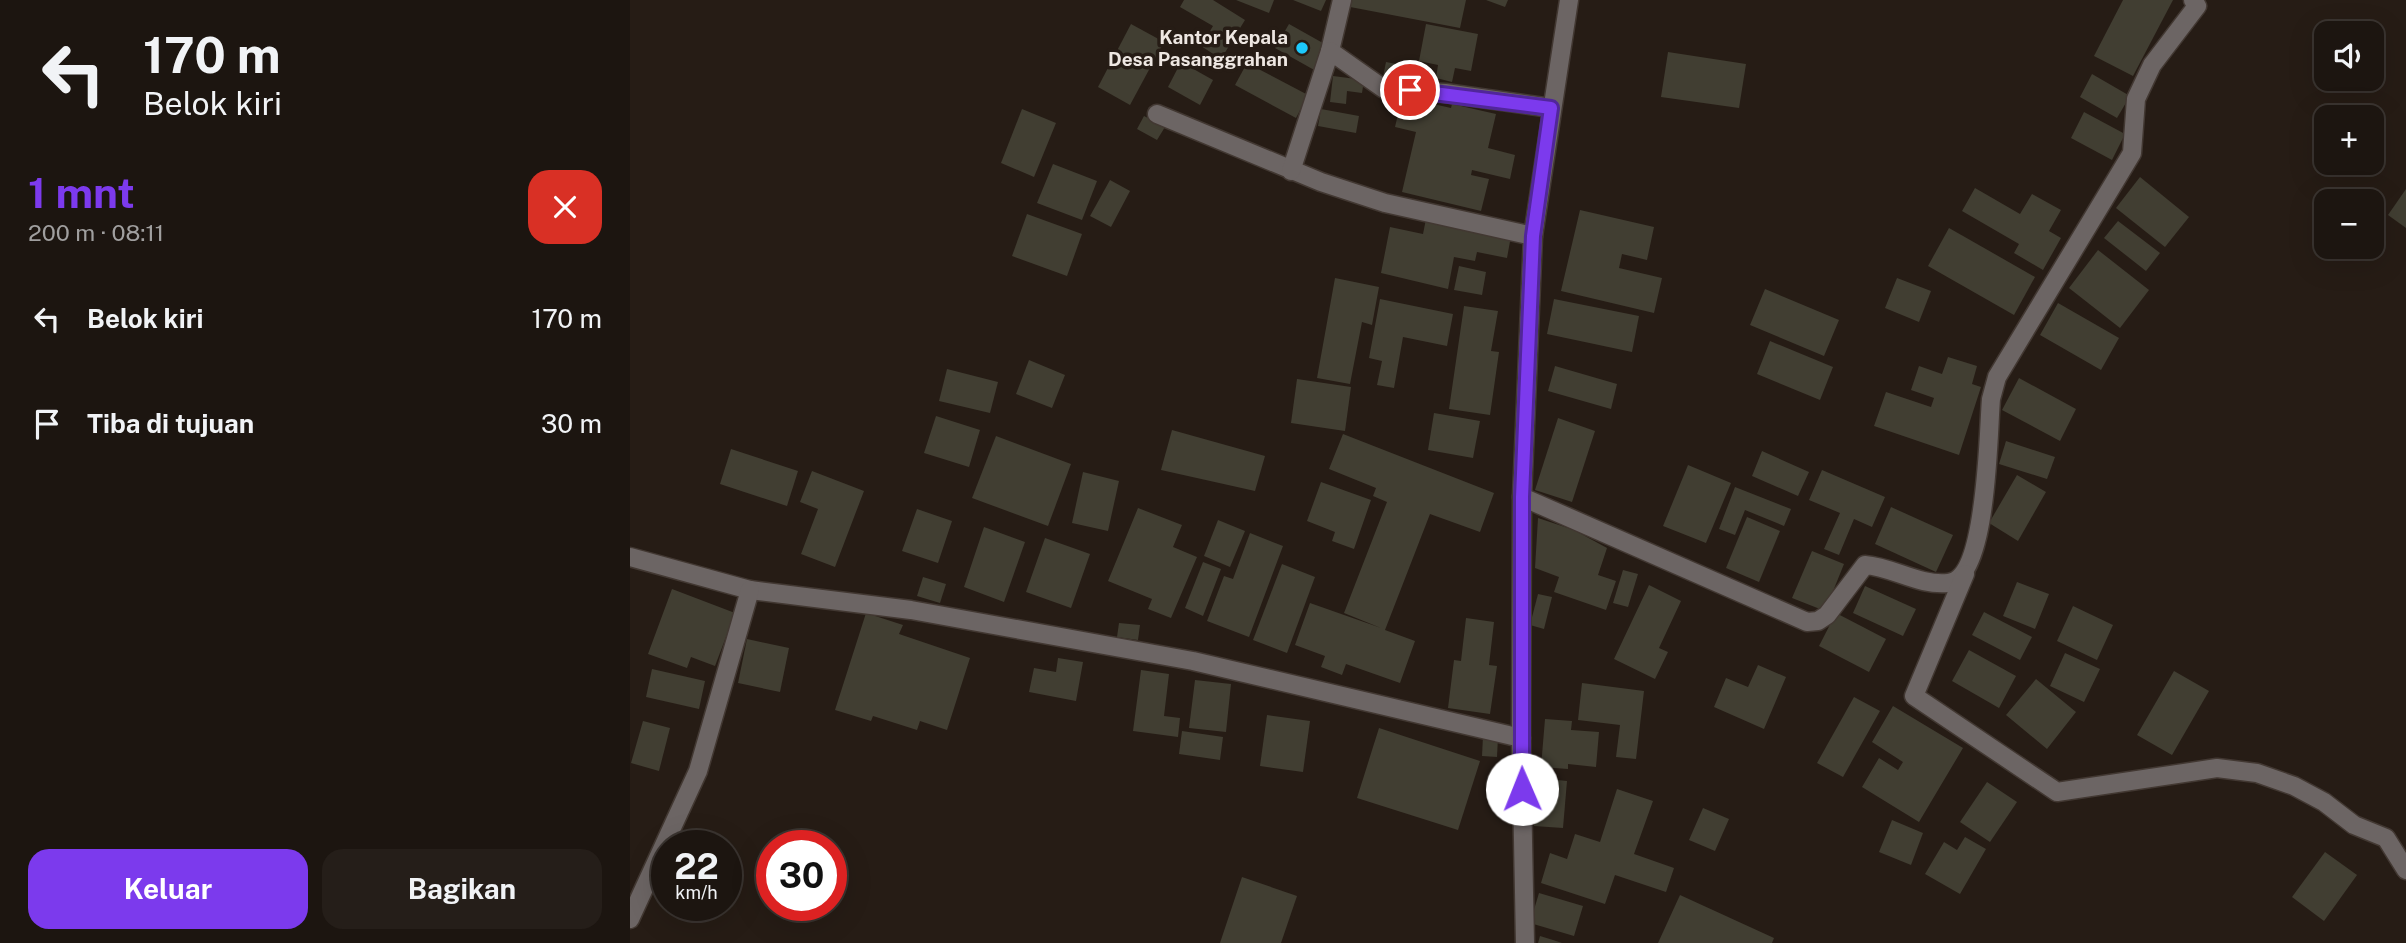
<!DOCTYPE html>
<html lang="id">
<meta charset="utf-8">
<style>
:root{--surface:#1c1510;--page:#251e19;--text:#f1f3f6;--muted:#a09f9f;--line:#3a3430;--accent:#7c3aed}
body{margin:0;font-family:"Public Sans",sans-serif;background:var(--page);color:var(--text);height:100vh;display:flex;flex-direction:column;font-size:26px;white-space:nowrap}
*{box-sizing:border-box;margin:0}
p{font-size:23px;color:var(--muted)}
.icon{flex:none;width:38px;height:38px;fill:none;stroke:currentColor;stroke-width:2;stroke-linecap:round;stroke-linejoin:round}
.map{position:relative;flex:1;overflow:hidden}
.details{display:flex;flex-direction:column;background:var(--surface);width:630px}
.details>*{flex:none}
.hud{background:#1c1510;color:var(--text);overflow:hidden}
.controls{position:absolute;left:1684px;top:21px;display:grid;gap:14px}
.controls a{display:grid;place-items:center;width:70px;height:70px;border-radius:14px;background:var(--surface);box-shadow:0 7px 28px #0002,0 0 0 2px var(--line);font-size:35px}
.speed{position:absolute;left:21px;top:830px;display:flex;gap:14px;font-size:35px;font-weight:700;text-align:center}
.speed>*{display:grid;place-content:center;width:91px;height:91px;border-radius:50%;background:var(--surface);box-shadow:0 7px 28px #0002,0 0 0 2px var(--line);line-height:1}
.speed small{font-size:18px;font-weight:400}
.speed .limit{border:10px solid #d22;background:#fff;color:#111}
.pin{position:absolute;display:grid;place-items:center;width:60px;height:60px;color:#fff;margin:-30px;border:4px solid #fff;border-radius:50%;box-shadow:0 2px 7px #0007}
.me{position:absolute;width:77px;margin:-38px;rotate:359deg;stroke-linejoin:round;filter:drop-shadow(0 0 5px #0008)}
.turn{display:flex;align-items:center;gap:24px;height:147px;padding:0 28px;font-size:32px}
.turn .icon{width:91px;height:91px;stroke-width:2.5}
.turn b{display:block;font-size:49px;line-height:60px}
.round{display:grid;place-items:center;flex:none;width:74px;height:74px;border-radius:21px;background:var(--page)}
.head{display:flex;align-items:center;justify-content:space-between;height:119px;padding:0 28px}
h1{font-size:42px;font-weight:700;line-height:52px;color:var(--accent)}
.cta{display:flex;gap:14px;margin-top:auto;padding:14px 28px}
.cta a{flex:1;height:80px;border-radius:21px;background:var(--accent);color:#fff;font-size:28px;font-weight:700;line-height:80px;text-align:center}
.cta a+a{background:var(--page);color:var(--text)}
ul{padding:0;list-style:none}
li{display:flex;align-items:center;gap:21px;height:105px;padding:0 28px}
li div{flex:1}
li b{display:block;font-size:26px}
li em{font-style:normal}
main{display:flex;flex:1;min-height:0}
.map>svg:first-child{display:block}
.building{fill:#413e32}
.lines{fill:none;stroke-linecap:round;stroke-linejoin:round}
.street-casing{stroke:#423832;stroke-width:21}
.street{stroke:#6c6564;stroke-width:18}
.route-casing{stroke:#51269a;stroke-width:18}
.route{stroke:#7c3aed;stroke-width:12}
.poi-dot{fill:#1dc9fc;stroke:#261c15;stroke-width:2.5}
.labels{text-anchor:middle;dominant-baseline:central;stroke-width:7;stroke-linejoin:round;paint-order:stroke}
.poi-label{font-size:19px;font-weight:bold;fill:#eee7e2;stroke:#261c15;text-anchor:end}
</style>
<main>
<section class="details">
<div class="hud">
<div class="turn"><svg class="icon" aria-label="left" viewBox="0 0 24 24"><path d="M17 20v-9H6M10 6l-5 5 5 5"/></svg><div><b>170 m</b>Belok kiri</div></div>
</div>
<div class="head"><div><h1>1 mnt</h1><p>200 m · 08:11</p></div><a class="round" style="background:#d93025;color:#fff"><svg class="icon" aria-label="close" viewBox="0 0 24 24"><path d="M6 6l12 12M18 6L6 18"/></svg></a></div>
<ul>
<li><svg class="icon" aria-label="left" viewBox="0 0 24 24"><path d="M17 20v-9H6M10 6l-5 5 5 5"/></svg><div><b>Belok kiri</b></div><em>170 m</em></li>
<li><svg class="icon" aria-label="arrive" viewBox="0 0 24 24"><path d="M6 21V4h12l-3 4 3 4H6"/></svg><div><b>Tiba di tujuan</b></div><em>30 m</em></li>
</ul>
<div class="cta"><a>Keluar</a><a>Bagikan</a></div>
</section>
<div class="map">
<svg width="1776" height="943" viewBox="0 0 1776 943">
<rect width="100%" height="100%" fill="#261c15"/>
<g class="building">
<polygon points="554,0 583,0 615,20 591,59 571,46 583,26 550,7"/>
<polygon points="606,0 644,0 639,13"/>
<polygon points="663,0 696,0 691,11"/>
<polygon points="717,0 836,0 830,28 715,6"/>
<polygon points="856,0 878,0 875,7"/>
<polygon points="1493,0 1543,0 1503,76 1464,56"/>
<polygon points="501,24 534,42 500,105 468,87"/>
<polygon points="659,24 700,47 686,71 645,48"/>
<polygon points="796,24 848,34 841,71 825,68 822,82 806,78 808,65 789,61"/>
<polygon points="1038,52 1116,64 1109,108 1031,97"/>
<polygon points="551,62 583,80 570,105 538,87"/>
<polygon points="756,62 797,70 794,85 753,77"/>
<polygon points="617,63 678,95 666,118 605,85"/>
<polygon points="1462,74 1500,96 1487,118 1450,97"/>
<polygon points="703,76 734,80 732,93 717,91 716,104 700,102"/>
<polygon points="772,97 821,108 822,104 866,114 858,148 885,155 880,179 842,170 841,175 859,179 851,211 772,192 786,132 765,127"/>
<polygon points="392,109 426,123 404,177 371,163"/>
<polygon points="691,109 729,116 726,133 688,126"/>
<polygon points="1454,112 1495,134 1482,160 1441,138"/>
<polygon points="514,116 535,127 527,140 507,129"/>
<polygon points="423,164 467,181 452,220 407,203"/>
<polygon points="1510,177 1559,217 1535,247 1486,208"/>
<polygon points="480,180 500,191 481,227 460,216"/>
<polygon points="1345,188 1390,214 1402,194 1431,210 1419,231 1431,238 1413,270 1384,253 1389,244 1332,211"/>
<polygon points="1776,189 1776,228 1758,215"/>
<polygon points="950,210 1024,227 1017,260 992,254 989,268 1032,278 1024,313 931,291"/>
<polygon points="397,214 452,234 437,276 382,256"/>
<polygon points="796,219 881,236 877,258 847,252 845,261 824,257 818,289 751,273 760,227 793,234"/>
<polygon points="1488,221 1530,253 1516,271 1474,238"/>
<polygon points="1319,228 1405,277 1384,315 1298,266"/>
<polygon points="1468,250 1519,290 1490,328 1439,288"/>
<polygon points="829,266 856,272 852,295 824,290"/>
<polygon points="705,278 749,287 742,325 732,322 720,384 687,378"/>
<polygon points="1267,278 1301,291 1289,322 1255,308"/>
<polygon points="1135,289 1209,320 1194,356 1120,325"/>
<polygon points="750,299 823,314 817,346 773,337 764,388 747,385 752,361 739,358"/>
<polygon points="924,299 1009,316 1002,352 917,334"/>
<polygon points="1428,303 1489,338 1471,370 1410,335"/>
<polygon points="834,306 868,311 861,351 869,352 860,415 819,409"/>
<polygon points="1140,341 1203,367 1190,400 1127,374"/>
<polygon points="1318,357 1347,366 1342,384 1351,387 1329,455 1244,426 1256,392 1301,407 1304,398 1281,390 1289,366 1312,374"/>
<polygon points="399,360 435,375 422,408 386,394"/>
<polygon points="925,366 987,384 981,409 918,391"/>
<polygon points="317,369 368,382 360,413 309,401"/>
<polygon points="1389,378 1446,409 1430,441 1372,410"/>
<polygon points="667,379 721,387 715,431 661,423"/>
<polygon points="804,413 850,421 843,458 798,450"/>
<polygon points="306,416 350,430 339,467 294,453"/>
<polygon points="928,418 965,431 942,502 905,490"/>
<polygon points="542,430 635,456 625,491 531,470"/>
<polygon points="713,434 864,493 850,532 800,514 755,630 785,641 770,683 716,664 712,675 691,667 695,656 665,645 680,603 751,628 714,613 757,502 743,496 746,488 699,469"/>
<polygon points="366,436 441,464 418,526 342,498"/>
<polygon points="1376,441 1425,457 1417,479 1369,464"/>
<polygon points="101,449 168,471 157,506 90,484"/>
<polygon points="1132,451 1179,472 1168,496 1122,476"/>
<polygon points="1058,465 1101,483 1076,543 1033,526"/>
<polygon points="1192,470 1255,497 1242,527 1224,519 1209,555 1194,549 1210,513 1179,500"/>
<polygon points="182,471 234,491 205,567 171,554 188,509 170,502"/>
<polygon points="453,472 489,481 478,531 442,523"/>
<polygon points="1387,475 1416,492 1388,541 1359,523"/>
<polygon points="691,482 741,500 724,549 702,541 705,532 677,521"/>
<polygon points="1105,487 1161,509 1154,526 1115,510 1105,535 1089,529"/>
<polygon points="1261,507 1323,535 1306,572 1245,544"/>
<polygon points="508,508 552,525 543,547 567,557 541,618 518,609 522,599 478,581"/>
<polygon points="287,509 322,521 308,563 272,551"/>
<polygon points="1117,517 1150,531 1129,582 1096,568"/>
<polygon points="908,518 944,530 977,548 968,575 986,581 976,610 924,592 929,577 905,568"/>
<polygon points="588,520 615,531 600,567 574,556"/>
<polygon points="354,527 395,542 374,602 334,587"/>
<polygon points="620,533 653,546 619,637 577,621 594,576 603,579"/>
<polygon points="415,538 460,554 441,608 396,592"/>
<polygon points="1182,551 1214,564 1195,611 1162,598"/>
<polygon points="573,562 591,569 573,616 555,608"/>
<polygon points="652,564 685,577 657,653 623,640"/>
<polygon points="993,570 1008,574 998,607 983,603"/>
<polygon points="293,577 316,584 310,603 287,596"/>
<polygon points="1387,582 1419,594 1405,629 1373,616"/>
<polygon points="1019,585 1051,601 1029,648 1038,652 1025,679 984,659"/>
<polygon points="1235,586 1286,609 1273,636 1223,613"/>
<polygon points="42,589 105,613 85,666 61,657 57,668 18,654"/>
<polygon points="908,594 922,597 914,629 900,625"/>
<polygon points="1443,606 1483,625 1467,660 1427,641"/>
<polygon points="1354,612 1402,637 1390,660 1342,635"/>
<polygon points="236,613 273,625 269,634 340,658 317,730 290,721 287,730 243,716 241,721 205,710"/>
<polygon points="1206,613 1256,639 1239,672 1189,646"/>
<polygon points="836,618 864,622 859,665 867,666 860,714 818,708 824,660 831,661"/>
<polygon points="489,623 510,625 508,640 487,637"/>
<polygon points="117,639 159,648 150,692 108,683"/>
<polygon points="1339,650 1386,676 1369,708 1322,681"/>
<polygon points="1435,653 1470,669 1454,702 1420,686"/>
<polygon points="428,658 453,662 446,701 399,692 404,668 426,672"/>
<polygon points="1128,665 1156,677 1134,729 1084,707 1096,678 1118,687"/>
<polygon points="22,669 75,681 69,709 16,697"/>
<polygon points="511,670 539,674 534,716 550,718 548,737 503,731"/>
<polygon points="1544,671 1579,691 1542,755 1507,735"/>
<polygon points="1406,679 1446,712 1417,749 1376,715"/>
<polygon points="565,680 601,684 596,732 559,728"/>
<polygon points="952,683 1014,691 1006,759 986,757 990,725 948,720"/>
<polygon points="1224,697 1250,711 1213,777 1187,763"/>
<polygon points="1263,706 1333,748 1289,822 1232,787 1249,758 1268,770 1273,762 1242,742"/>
<polygon points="637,715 680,721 673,772 630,766"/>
<polygon points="915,719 942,721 941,730 969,732 966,767 938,764 938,769 911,767"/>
<polygon points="13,721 40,728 29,771 1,763"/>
<polygon points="749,728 850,761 828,830 727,798"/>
<polygon points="552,731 593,737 590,760 549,754"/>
<polygon points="853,736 868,737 867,757 852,756"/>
<polygon points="908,778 937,781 933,828 904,826"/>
<polygon points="1357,782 1387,802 1360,842 1330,822"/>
<polygon points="987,789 1023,801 1004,854 1044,868 1036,892 985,875 975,904 911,883 920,853 937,859 945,834 970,842"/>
<polygon points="1073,808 1099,819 1085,851 1059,840"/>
<polygon points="1262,820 1293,833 1281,865 1249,852"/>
<polygon points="1335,837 1356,849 1330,894 1295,874 1314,842 1327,850"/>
<polygon points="1695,852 1727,875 1694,921 1662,897"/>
<polygon points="612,877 667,896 651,943 590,943"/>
<polygon points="909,893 953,906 944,936 900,923"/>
<polygon points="1050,895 1144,938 1142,943 1028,943"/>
<polygon points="910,936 923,940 932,943 908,943"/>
</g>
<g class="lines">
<g class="street-casing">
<g id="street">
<polyline points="700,51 712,0"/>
<polyline points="527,114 691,182 755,203 903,236"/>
<polyline points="661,171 700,51 754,89 815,93 921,108"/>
<path d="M892 497 1177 622 1188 621 1197 615 1235 565C1263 567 1289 586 1318 583 1358 579 1358 432 1361 399L1367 377 1502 153 1506 99 1522 65 1567 6 1563 0"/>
<polyline points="0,557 120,590 281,610 563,661 891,738"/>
<polyline points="1335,574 1284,696 1427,792 1587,768 1627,773 1664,786 1694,802 1724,825 1756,838 1776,870"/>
<polyline points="0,919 68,771 120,590"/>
<polyline points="895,943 891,738 892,497 903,236 939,0"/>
</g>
</g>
<use href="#street" class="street"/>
</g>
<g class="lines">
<g class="route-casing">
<polyline id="route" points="780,90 921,108 903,236 892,497 892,789"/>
</g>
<use href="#route" class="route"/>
</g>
<circle class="poi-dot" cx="672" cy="48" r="7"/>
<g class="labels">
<g class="poi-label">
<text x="658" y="37">Kantor Kepala<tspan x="658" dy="22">Desa Pasanggrahan</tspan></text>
</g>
</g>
</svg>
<div class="controls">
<a><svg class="icon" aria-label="sound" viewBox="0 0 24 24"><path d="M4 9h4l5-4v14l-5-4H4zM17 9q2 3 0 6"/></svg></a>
<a>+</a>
<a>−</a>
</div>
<div class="speed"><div>22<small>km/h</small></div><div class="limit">30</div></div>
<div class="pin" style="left:780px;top:90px;background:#d93025"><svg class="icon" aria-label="arrive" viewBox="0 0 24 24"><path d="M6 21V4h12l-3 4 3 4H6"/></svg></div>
<svg class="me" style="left:892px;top:789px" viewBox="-20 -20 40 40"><circle r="19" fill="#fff"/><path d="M0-13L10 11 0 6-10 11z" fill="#7c3aed"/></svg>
</div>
</main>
